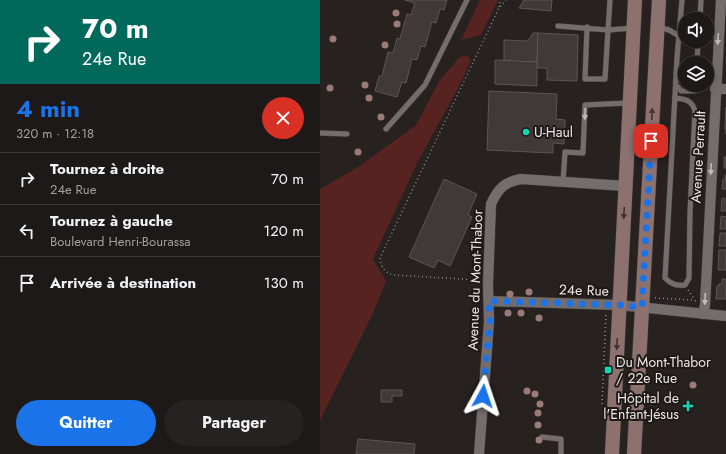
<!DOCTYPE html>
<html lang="fr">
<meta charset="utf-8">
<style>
:root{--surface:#1d1918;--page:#252221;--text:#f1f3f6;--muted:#a0a0a2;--line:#3b3837;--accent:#1a73e8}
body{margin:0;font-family:Jost,sans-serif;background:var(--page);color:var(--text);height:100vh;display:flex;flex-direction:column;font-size:15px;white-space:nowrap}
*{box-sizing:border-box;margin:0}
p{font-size:13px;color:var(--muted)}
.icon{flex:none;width:22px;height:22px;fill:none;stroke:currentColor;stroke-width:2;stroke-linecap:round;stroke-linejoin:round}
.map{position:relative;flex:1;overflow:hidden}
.details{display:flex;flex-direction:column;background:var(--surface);width:320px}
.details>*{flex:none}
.guide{background:#00695c;color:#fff;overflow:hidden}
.controls{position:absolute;left:358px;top:12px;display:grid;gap:8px}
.controls a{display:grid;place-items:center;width:36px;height:36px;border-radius:50%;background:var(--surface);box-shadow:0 4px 16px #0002,0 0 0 1px var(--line);font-size:20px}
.pin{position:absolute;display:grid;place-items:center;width:34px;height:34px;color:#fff;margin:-17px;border-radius:8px;box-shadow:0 2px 6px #0006}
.me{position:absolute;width:44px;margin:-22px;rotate:5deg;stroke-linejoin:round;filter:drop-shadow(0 0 3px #0008)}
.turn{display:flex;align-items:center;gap:14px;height:84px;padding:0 16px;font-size:18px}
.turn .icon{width:52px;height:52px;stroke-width:2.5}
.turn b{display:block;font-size:28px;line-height:34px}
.round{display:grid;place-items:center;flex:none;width:42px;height:42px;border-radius:21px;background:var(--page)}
.summary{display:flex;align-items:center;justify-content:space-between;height:68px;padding:0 16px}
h1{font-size:24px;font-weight:700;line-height:30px;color:var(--accent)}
.button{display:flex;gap:8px;margin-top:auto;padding:8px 16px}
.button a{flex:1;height:46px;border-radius:24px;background:var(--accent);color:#fff;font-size:16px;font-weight:700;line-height:46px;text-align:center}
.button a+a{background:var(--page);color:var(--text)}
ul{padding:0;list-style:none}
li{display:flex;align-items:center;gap:12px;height:52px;padding:0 16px;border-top:1px solid var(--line)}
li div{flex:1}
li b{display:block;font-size:15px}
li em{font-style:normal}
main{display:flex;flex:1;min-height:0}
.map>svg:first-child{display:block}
.green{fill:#572320}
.building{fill:#403939;stroke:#5c5554}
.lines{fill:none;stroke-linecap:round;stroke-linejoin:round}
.lane-casing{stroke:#45403f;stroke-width:6}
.street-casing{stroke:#45403f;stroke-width:11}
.secondary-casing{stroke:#45403f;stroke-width:15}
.path{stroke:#908b8a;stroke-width:1.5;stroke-dasharray:1 3;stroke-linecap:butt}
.lane{stroke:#746d6c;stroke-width:5}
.street{stroke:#746d6c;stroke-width:10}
.secondary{stroke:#8c716e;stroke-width:14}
.tree{fill:#9a7b77}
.oneway{fill:#c1bcbb}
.oneway2{fill:#3f3331}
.route{stroke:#1a73e8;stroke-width:7;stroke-dasharray:0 12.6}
.poi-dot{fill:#16d5b3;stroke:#1e1817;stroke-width:1.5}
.labels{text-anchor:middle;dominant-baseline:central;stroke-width:4;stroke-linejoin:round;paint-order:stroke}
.poi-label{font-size:14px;fill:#ebe7e6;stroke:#1e1817;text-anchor:start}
.street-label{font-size:14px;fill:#ebe7e6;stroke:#1e1817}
</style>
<main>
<section class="details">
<div class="guide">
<div class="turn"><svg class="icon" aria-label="right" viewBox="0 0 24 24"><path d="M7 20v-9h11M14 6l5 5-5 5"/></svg><div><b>70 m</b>24e Rue</div></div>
</div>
<div class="summary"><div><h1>4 min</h1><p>320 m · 12:18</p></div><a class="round" style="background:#d93025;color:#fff"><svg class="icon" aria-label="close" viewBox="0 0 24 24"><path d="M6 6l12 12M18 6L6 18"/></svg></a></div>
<ul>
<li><svg class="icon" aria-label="right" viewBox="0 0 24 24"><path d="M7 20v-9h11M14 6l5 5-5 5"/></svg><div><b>Tournez à droite</b><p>24e Rue</p></div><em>70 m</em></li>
<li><svg class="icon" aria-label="left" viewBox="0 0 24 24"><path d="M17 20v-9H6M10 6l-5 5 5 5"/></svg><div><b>Tournez à gauche</b><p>Boulevard Henri-Bourassa</p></div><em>120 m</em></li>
<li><svg class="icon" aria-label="arrive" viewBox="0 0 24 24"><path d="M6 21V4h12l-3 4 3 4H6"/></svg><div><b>Arrivée à destination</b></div><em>130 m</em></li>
</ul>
<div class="button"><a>Quitter</a><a>Partager</a></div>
</section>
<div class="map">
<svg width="406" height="454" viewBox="0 0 406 454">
<rect width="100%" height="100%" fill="#272120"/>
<g class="green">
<polygon points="160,0 178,0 161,35 141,40"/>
<polygon points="144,55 149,57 151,61 135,94 98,161 53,259 66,281 53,313 0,421 0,189 38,167 96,125 120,80 139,58"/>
</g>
<g class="building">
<polygon points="85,0 127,0 124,10 120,9 116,23 112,22 105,47 101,46 97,60 92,59 86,83 82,82 77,97 55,91 59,76 62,76 68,52 73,53 77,38 80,39 87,14 91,15 95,3"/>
<polygon points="204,0 232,0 231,11 199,8"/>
<polygon points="213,33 218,33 217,62 184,61 184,40 208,41"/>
<polygon points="218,33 258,35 257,81 227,80 227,68 217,68"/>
<polygon points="175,60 217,62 217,86 175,84"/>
<polygon points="169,91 237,94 236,119 245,120 244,144 233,143 233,153 167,150"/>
<polygon points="406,107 406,134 406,129 405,129"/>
<rect x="404" y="157" width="2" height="11"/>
<polygon points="405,175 406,175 406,189 402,189 403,179 405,179"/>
<polygon points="124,179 157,194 148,215 152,217 130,266 118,260 114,268 89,257"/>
<polygon points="402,198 406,199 406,211 401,211"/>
<polygon points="401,216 406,217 406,229 400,229"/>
<polygon points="400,233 406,233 406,246 399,246"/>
<polygon points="399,250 406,250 406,270 398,270"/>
<polygon points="402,279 406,279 406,299 396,299 397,286 399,286 399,284 402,284"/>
<polygon points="61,390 82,390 82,396 72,396 72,402 61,402"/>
<polygon points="38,439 95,444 94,454 36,454"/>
</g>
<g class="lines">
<g class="lane-casing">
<g id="lane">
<polyline points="290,0 288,30 313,28"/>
<polyline points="380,19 381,0"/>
<polyline points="238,26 288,30 285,79 265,79 267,27"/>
<polyline points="338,27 349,30 359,36"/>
<polyline points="377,63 378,41"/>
<polyline points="356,73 365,73"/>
<path d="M358 87 361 91C370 91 377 92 385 87"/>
<path d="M355 98C365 99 372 100 375 111L370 212 369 278 365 285C356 286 351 284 345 278L357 58 362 0"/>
<polyline points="66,129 105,85 147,0"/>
<polyline points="0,133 27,134"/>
<polyline points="243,182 245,152 263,153 265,105 308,103"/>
<polyline points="222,437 241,439 241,454"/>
</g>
</g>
<g class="street-casing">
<g id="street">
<polyline points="395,89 406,89"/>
<polyline points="169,301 299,305 406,316"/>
<polyline points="383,314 385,305 401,0"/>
<path d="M159 454 169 322 168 284 171 204C178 189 184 182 201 179L305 186"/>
</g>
</g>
<g class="secondary-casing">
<g id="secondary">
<polyline points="292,454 315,0"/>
<polyline points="314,454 339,0"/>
</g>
</g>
<g class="path">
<polyline points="179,7 180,0"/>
<path d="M159 280 73 275C64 272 61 267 60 258L179 8 186 0"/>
<polyline points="368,290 375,300"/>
<polyline points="335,298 373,300 376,301"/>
<polyline points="282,404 286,314"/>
</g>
<use href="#lane" class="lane"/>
<use href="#street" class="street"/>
<use href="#secondary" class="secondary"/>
</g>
<g class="tree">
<circle cx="76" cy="13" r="3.5"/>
<circle cx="77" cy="24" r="3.5"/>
<circle cx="13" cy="39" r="3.5"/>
<circle cx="65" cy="45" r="3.5"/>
<circle cx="45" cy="85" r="3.5"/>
<circle cx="10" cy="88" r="3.5"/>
<circle cx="49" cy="98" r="3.5"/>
<circle cx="61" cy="117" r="3.5"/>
<circle cx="38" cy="152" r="3.5"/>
<circle cx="209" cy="292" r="3.5"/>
<circle cx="190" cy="294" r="3.5"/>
<circle cx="188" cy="313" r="3.5"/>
<circle cx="201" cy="313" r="3.5"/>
<circle cx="219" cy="318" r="3.5"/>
<circle cx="373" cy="385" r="3.5"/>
<circle cx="207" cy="391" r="3.5"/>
<circle cx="215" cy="394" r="3.5"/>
<circle cx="220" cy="404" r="3.5"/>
<circle cx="218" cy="413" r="3.5"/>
<circle cx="218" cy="425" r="3.5"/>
<circle cx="219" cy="440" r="3.5"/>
</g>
<defs><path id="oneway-solid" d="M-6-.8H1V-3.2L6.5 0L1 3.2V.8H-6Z"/></defs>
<g class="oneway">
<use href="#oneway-solid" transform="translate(398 39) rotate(94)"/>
<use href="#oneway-solid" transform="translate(265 114) rotate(93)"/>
<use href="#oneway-solid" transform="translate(391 169) rotate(93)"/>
<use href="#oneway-solid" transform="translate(385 299) rotate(93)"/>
</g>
<g class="oneway2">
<use href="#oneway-solid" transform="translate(332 114) rotate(-87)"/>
<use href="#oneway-solid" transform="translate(304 213) rotate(93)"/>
<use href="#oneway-solid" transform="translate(297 344) rotate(93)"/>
</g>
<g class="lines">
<polyline class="route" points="163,396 170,322 169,301 299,305 322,307 331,141"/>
</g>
<g class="poi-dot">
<circle cx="206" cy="132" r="4"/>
<rect x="284" y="366" width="8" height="8" rx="2"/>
<path d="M366 400h4v4h4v4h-4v4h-4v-4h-4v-4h4z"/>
</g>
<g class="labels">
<g class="poi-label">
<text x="214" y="132">U-Haul</text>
<text x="296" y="362">Du Mont-Thabor<tspan x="296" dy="16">/ 22e Rue</tspan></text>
<text x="359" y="398" text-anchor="end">Hôpital de<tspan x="359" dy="16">l'Enfant-Jésus</tspan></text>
</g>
<g class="street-label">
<text transform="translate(378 157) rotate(-87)">Avenue Perrault</text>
<text transform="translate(155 280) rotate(-88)">Avenue du Mont-Thabor</text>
<text transform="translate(264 290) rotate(2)">24e Rue</text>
</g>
</g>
</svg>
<div class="controls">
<a><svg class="icon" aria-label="sound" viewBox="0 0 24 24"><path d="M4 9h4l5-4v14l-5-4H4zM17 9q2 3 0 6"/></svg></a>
<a><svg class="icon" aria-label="layers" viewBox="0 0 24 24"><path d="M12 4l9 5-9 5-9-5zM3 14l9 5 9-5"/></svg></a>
</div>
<div class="pin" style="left:331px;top:141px;background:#d93025"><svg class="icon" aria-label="arrive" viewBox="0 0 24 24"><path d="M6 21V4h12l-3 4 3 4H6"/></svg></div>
<svg class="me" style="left:163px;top:396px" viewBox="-20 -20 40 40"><path d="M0-17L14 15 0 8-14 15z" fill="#1a73e8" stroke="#fff" stroke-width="4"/></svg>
</div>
</main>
